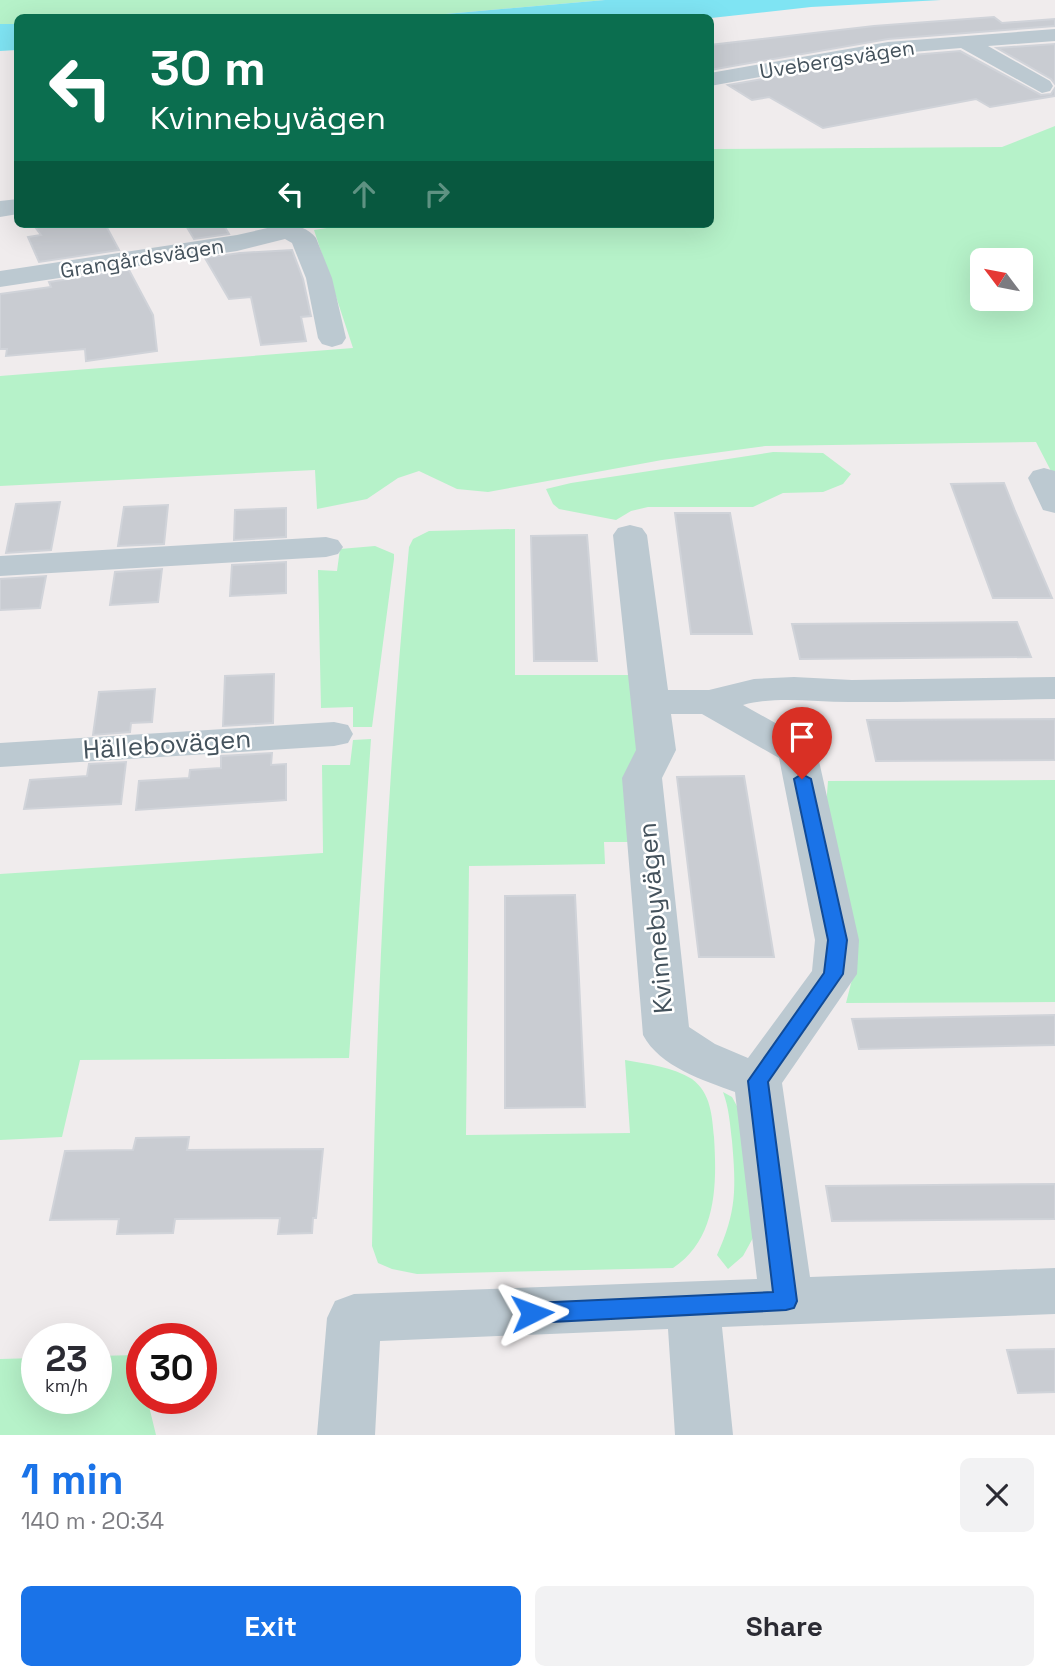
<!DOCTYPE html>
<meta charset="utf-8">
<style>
:root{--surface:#fff;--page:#f2f2f3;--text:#2b2b33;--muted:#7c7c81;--accent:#1a73e8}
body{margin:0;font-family:"Space Grotesk",sans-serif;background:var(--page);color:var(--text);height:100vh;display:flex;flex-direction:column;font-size:26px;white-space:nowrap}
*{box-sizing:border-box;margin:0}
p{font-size:23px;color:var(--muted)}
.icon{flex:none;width:38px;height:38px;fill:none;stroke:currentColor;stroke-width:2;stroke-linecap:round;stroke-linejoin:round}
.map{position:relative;height:1435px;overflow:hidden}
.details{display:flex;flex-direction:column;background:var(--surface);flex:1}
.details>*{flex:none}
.banner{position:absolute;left:14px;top:14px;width:700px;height:214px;border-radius:10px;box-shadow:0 7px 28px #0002;background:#0b6e4f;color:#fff;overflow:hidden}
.needle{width:46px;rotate:302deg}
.buttons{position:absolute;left:970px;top:248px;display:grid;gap:14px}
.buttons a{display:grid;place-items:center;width:63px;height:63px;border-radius:10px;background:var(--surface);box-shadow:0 7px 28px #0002;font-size:35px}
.speed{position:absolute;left:21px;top:1323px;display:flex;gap:14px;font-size:35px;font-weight:700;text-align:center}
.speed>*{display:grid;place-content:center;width:91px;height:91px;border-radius:50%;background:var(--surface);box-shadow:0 7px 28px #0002;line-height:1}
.speed small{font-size:18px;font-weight:400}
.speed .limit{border:10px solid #d22;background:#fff;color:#111}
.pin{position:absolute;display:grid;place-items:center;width:60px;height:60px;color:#fff;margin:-72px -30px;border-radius:50% 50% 50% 0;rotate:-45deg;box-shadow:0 0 7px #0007}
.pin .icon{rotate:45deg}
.me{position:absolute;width:77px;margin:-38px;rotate:87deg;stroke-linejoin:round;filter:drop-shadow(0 0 5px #0008)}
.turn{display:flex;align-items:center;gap:24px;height:147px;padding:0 21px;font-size:32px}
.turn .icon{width:91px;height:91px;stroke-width:2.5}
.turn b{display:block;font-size:49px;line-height:60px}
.lanes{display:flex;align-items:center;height:66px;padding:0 21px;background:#0003;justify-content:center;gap:35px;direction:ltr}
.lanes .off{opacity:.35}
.round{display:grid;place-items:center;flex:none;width:74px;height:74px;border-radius:10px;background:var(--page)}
.headline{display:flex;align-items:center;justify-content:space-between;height:119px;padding:0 21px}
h1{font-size:42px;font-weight:700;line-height:52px;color:var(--accent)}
.action{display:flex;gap:14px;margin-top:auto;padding:14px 21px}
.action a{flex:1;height:80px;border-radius:10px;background:var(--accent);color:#fff;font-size:28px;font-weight:700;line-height:80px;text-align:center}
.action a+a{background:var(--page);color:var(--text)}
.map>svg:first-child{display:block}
.green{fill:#b6f2c9;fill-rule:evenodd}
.water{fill:#7fe4f3}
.building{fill:#c9ccd2;stroke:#d0d3d9;stroke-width:2}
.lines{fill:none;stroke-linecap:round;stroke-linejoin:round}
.minor{fill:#bcc9d1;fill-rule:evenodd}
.route{fill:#1a73e8;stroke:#114b97;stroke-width:2}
.labels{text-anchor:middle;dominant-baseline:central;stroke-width:5;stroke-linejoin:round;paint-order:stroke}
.far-street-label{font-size:21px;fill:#44525c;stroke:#fff}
.street-label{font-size:26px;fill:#44525c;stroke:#fff}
</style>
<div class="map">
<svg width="1055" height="1435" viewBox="0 0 1055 1435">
<rect width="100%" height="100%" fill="#f0eced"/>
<g class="green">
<polygon points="0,0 605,0 412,17 18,18 17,24 0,24"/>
<path d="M1055 126V471H1051L1036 442 765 446 662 460 488 492 457 489 419 471 398 478 367 499 317 509 315 470 0 486V376L353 348 314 230 352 224H710L711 149 1002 147ZM982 261H1020V299H982Z"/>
<polygon points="773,452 823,453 851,474 843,484 823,492 783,493 753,507 648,507 631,511 616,520 559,509 553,504 546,489 571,483"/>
<path d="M515 529V675H632L641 751 635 842H604L605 864 469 866 466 1135 630 1133 625 1060C647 1064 673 1067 692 1079 711 1093 712 1116 714 1137 717 1184 717 1239 673 1268L417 1274 392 1269 378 1263 372 1246C376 1013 387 779 409 547L413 539 429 531Z"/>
<polygon points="375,546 394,554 394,559 372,727 353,727 353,707 321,708 318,570 337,571 340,549"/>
<polygon points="371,739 349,1058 80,1060 62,1137 0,1140 0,874 323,853 322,765 350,765 353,740"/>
<polygon points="1055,780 1055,1002 846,1003 857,960 826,807 828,781"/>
<path d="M723 1092 732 1097 738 1108 754 1236 743 1256 728 1269 717 1255C737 1211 736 1188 732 1141 730 1124 729 1108 723 1092Z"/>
<polygon points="137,1355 142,1375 142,1398 147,1398 156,1435 0,1435 0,1359 37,1358 37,1398 96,1398 96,1356"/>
</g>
<g class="water">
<polygon points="605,0 941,0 811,7 711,18 412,17"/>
<polygon points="0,24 17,24 17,50 0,51"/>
</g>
<g class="building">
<polygon points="994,17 1002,23 1055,19 1055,26 888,39 710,70 710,45 874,26"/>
<polygon points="1055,44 1055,84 1051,79 997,48"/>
<polygon points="960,51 1041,95 1051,94 1055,88 1055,96 990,107 976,99 823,128 769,97 752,100 728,85 888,57"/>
<polygon points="33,224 105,224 119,250 39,262 28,237 41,235"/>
<polygon points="185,224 223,224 229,234 194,239"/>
<polygon points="292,250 303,279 311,316 301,317 306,341 261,345 251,297 229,299 205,258 240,253"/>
<polygon points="129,270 153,315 157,351 86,361 85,349 6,356 7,349 0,349 0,294 51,287 49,282"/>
<polygon points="1004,483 1015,511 1052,598 993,598 951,484"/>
<polygon points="60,502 51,550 6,553 16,504"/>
<polygon points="168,505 164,544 118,546 124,507"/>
<polygon points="286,508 286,537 234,540 235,510"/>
<polygon points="675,513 730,513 752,634 691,634"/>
<polygon points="587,535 597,661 534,661 531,536"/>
<polygon points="286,562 286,593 230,596 232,565"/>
<polygon points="162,569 158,602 110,605 115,572"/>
<polygon points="46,576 40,608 0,610 0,579"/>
<polygon points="1017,622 1031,657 800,659 792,624"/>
<polygon points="274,674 273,723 223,726 225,676"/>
<polygon points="155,689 152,722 131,723 130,732 93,735 99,692"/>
<polygon points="1055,719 1055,760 876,761 867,720"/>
<polygon points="272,753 271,765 286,764 286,800 136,810 139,781 189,778 190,770 221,768 221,756"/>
<polygon points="126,762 121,804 24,809 30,780 87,776 89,764"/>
<polygon points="744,776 774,957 699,957 677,777"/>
<polygon points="575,895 585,1107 505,1108 505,896"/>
<polygon points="1055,1015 1055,1045 859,1049 852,1019"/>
<polygon points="189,1137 187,1150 323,1149 316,1218 313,1218 312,1233 278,1234 280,1218 175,1219 173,1233 117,1234 119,1219 50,1220 65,1151 133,1150 136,1138"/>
<polygon points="1055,1184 1055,1219 832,1221 826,1186"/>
<polygon points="1055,1349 1055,1392 1018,1393 1007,1350"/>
</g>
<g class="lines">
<g class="minor">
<polygon points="1055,29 1055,41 988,46 1050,81 1053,86 1050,91 1042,93 961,48 888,54 710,86 710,73 888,42"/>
<polygon points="18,199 18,214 0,217 0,201"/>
<path d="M285 224C296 224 309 229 316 238L332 278 346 338 342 344 332 347 322 344 318 338 306 278 292 243 285 239 237 251 0 287V271L237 235Z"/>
<polygon points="1044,468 1055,471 1055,513 1043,510 1028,478 1033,471"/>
<path d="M630 525 642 528 647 535 668 690H709L754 679 794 677 852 680 1055 677V699C989 700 922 702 856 702 818 703 780 695 743 705L811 743 817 752 859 940 857 974 782 1083 810 1277 1055 1268V1314L722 1327 733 1435H675L668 1329 380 1341 375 1435H317L327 1318 335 1301 354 1294 757 1279 735 1092C703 1080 660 1067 643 1035L622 778 636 750 613 535 618 528ZM671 714H702L779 758 815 940 812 971 748 1058 715 1044 689 1027 662 778 676 750Z"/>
<polygon points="326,537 338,540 343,547 338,554 326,557 0,576 0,556"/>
<polygon points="334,722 348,725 353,734 348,743 334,746 0,767 0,743"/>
</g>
</g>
<polygon class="route" points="802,774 811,779 847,940 843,974 768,1082 797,1301 794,1308 786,1310 532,1323 524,1320 521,1313 524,1306 532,1303 773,1292 748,1081 824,973 828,940 794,779"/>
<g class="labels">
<g class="far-street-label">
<text transform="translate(837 59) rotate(-9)">Uvebergsvägen</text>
<text transform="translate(142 258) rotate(-9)">Grangårdsvägen</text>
</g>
<g class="street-label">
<text transform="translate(167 744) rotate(-4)">Hällebovägen</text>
<text transform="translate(655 918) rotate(-95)">Kvinnebyvägen</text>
</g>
</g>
</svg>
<div class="buttons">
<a><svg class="needle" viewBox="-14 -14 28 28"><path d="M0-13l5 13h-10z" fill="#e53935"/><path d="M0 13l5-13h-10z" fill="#7c7c81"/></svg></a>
</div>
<div class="speed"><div>23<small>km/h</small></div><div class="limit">30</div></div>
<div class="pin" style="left:802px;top:779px;background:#d93025"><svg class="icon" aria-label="arrive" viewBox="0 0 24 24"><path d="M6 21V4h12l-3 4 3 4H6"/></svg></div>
<svg class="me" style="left:532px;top:1313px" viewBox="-20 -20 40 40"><path d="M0-17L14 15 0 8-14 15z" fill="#1a73e8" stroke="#fff" stroke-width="4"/></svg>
<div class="banner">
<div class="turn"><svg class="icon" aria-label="left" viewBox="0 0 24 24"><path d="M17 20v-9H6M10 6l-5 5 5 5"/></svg><div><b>30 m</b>Kvinnebyvägen</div></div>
<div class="lanes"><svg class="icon" aria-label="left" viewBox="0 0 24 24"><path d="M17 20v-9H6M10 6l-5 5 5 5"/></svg><svg class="icon off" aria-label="ahead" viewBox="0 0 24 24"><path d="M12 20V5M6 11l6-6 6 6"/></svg><svg class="icon off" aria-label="right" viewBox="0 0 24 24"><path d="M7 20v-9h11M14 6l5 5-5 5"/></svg></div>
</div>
</div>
<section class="details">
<div class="headline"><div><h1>1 min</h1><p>140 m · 20:34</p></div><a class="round"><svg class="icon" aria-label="close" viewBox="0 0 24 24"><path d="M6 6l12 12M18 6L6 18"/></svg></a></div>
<div class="action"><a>Exit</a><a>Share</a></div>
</section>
